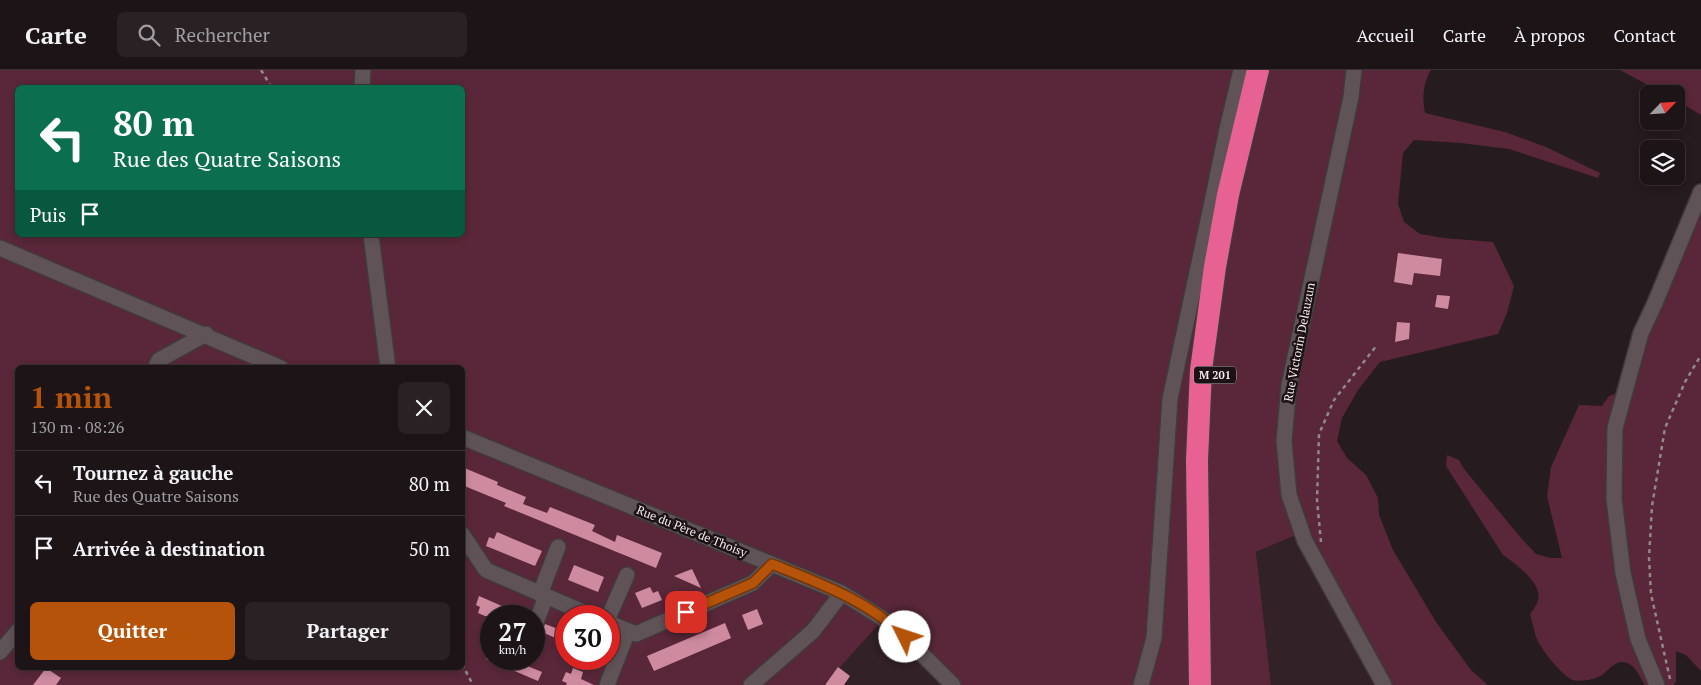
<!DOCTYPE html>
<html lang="fr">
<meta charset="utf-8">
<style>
:root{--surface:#1c1416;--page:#292123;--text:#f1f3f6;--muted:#a09ea1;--line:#3a3335;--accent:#b45309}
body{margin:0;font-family:"PT Serif",serif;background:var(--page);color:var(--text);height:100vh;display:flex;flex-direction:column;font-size:19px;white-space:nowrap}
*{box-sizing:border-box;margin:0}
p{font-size:16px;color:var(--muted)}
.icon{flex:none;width:28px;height:28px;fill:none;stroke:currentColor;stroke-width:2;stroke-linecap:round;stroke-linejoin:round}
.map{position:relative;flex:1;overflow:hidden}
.panel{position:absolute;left:15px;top:295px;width:450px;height:305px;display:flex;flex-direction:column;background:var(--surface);border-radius:8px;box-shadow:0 2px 8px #0003,0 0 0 1px var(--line)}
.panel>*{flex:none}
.guide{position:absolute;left:15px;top:15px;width:450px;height:152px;border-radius:8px;box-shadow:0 2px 8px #0003,0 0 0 1px var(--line);background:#0b6e4f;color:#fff;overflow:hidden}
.needle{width:32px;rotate:65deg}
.tools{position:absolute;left:1640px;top:15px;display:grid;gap:10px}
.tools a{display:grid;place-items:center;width:45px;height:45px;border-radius:8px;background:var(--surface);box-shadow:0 2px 8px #0003,0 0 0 1px var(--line);font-size:25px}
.speed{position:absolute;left:480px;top:535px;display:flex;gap:10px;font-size:25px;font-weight:700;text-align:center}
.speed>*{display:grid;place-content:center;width:65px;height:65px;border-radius:50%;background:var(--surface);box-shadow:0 2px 8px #0003,0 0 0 1px var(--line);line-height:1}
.speed small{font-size:12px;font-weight:400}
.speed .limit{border:8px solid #d22;background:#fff;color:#111}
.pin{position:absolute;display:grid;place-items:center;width:42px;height:42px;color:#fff;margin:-21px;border-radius:10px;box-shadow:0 2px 8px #0006}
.me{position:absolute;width:55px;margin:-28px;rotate:311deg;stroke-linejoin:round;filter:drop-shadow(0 0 4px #0008)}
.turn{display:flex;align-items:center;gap:18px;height:105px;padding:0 15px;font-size:22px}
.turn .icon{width:65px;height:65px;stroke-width:2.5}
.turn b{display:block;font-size:35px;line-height:42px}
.then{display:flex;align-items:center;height:48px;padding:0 15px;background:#0003;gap:10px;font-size:19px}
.round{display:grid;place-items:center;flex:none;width:52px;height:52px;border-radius:8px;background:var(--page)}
.head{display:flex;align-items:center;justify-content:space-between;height:85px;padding:0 15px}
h1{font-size:30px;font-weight:800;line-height:38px;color:var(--accent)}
.action{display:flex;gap:10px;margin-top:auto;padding:10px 15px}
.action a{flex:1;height:58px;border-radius:8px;background:var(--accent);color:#fff;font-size:20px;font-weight:800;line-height:58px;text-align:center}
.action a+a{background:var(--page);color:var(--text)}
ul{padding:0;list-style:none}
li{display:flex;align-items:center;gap:15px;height:65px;padding:0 15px;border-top:1px solid var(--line)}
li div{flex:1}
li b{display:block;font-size:19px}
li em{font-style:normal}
header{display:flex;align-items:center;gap:30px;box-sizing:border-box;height:70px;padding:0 25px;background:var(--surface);border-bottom:1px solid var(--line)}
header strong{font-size:24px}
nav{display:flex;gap:28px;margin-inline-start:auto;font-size:18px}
.search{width:350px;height:45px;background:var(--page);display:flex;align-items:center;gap:12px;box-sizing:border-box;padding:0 18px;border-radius:8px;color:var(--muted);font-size:19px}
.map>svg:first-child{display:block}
.built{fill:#322127}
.green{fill:#592739;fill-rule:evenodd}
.building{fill:#ce8ba0}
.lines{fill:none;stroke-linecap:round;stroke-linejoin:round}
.minor-casing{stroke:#41393b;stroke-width:18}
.highway-casing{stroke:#41393b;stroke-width:25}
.path{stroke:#92898b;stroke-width:2.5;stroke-dasharray:4 4;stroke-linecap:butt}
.minor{stroke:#605357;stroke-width:15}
.highway{stroke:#e76193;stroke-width:22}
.route-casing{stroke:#753606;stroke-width:12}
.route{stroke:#b45309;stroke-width:9}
.labels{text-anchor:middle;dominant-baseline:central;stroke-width:5;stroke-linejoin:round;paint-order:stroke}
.shield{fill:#1c1215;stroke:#b3abad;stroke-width:1}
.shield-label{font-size:11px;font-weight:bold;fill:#f4ecee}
.street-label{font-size:12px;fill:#f4ecee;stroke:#1c1215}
</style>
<header>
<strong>Carte</strong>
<div class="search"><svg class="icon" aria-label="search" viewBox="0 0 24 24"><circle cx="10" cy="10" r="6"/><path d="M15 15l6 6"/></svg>Rechercher</div>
<nav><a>Accueil</a><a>Carte</a><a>À propos</a><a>Contact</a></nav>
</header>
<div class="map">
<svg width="1701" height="615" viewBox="0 0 1701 615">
<rect width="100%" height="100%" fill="#261b1e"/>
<g class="built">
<polygon points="1309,460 1393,615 1271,615 1256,482"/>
<polygon points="877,556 956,615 824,615"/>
</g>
<g class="green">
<path d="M0 0H1431C1423 13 1422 28 1425 43L1505 62 1546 77 1600 103 1598 108 1509 79 1461 73 1414 70 1403 83 1398 134 1404 152 1420 164 1444 168 1493 172 1514 216 1507 243 1498 264 1380 292 1358 320 1342 348 1337 371 1347 388 1366 405 1378 428 1379 445 1393 480 1436 552 1471 600 1488 615H1393L1308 460 1256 482 1271 615H956L877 556 824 615H0ZM18 18H462V165H18ZM18 298H462V598H18ZM491 546H534V589H491ZM566 546H609V589H566Z"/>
<polygon points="1620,0 1701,0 1701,45 1676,30 1676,24 1665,24"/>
<path d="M1701 145V601L1686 585 1676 581V611L1674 615H1645C1639 606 1634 591 1621 592 1611 593 1606 605 1596 608 1590 610 1579 612 1573 610 1562 606 1540 578 1536 567 1534 560 1532 552 1530 544 1533 540 1537 535 1538 530 1543 514 1515 493 1503 485L1446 396 1447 385 1459 390 1464 399 1521 468 1536 484 1550 488H1562L1547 426 1551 397 1579 335 1602 336 1609 326 1629 319 1646 262Z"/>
</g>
<g class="building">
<polygon points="1398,183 1442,189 1440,206 1414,203 1412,215 1394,212"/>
<polygon points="1437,225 1450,226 1448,239 1435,237"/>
<polygon points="1397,252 1410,253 1409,269 1395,272"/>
<polygon points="462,397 498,412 497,415 526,427 523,434 547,443 550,437 595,455 592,461 615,472 617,465 662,483 656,498 504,436 506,433 462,415"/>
<polygon points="497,462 542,481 535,496 486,476 489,467 494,469"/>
<polygon points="574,495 604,507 598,522 568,510"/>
<polygon points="692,499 701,518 674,506"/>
<polygon points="650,517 653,523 658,521 662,530 642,538 635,523"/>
<polygon points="479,526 525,546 485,546 478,543 480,537 476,535"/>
<polygon points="757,539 763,554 748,560 742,545"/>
<polygon points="725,553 731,568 654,601 647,586"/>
<polygon points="545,554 566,562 562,571 542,562"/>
<polygon points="490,580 491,581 491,589 510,589 542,602 538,611 486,589"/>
<polygon points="838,597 850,606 844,615 825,615"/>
<polygon points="46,598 61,608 56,615 33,615"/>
<polygon points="573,598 583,602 581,609 594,615 566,615 567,613 562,611 566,602 571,604"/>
</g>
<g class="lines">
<g class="minor-casing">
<g id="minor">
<polyline points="1354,0 1351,27 1289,315 1284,371 1289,425 1305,471 1384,615"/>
<polyline points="362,18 363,0"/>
<polyline points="371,165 388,298"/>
<polyline points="0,178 281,298"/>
<polyline points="155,298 159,290 206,264"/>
<polyline points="462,367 842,523 893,555 953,615"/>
<polyline points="462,464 486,500 592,546"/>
<polyline points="540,524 558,477"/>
<polyline points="609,546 627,505"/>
<polyline points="609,553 636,564 753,513 772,494"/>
<polyline points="534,557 546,527"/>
<polyline points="0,582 18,561"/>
<polyline points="607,615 628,561"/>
<polyline points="751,615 813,561 842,523"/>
<polyline points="1141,615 1154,568 1170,329 1212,132 1227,59 1241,0"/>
<polyline points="1657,615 1638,569 1623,503 1614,429 1615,358 1641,263 1655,233 1701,122"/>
</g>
</g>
<g class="highway-casing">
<polyline id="highway" points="1200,615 1197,390 1201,300 1215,197 1228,125 1258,0"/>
</g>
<g class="path">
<polyline points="261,0 272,18"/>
<polyline points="1321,472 1317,430 1319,364 1334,330 1377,275"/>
<polyline points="462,594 473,615"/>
<polyline points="1670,609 1651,524 1649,488 1652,436 1665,358 1685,312 1701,285"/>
</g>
<use href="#minor" class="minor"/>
<use href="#highway" class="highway"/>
</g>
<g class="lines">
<g class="route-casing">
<path id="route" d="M686 542 753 513 772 494C819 513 869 531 905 567"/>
</g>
<use href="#route" class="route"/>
</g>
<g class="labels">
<rect class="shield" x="1194" y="296.5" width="42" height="17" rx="4"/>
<g class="shield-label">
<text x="1215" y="305">M 201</text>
</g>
<g class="street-label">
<text transform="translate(1299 272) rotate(-79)">Rue Victorin Delauzun</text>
<text transform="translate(692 461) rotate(22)">Rue du Père de Thoisy</text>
</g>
</g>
</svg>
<div class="tools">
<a><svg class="needle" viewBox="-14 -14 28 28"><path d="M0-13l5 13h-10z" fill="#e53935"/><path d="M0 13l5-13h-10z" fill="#a09ea1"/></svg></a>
<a><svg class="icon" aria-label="layers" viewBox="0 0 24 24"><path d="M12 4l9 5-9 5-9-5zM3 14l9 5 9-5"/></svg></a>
</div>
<div class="speed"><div>27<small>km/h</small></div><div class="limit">30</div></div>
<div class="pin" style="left:686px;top:542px;background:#d93025"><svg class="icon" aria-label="arrive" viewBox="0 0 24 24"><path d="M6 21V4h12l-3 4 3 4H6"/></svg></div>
<svg class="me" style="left:905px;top:567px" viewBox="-20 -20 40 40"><circle r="19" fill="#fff"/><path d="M0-13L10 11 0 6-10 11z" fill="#b45309"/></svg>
<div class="guide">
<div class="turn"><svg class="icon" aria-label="left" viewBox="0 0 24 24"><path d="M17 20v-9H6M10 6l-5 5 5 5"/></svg><div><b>80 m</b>Rue des Quatre Saisons</div></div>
<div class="then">Puis<svg class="icon" aria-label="arrive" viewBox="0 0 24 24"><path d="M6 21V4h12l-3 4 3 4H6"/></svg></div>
</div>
<section class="panel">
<div class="head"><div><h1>1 min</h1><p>130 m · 08:26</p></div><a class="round"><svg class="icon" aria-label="close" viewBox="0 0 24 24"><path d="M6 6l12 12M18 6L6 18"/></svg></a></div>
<ul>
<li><svg class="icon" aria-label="left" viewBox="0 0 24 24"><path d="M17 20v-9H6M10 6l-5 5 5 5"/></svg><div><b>Tournez à gauche</b><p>Rue des Quatre Saisons</p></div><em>80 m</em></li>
<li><svg class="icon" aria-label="arrive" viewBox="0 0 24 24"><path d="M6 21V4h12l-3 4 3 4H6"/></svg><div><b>Arrivée à destination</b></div><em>50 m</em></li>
</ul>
<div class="action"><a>Quitter</a><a>Partager</a></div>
</section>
</div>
